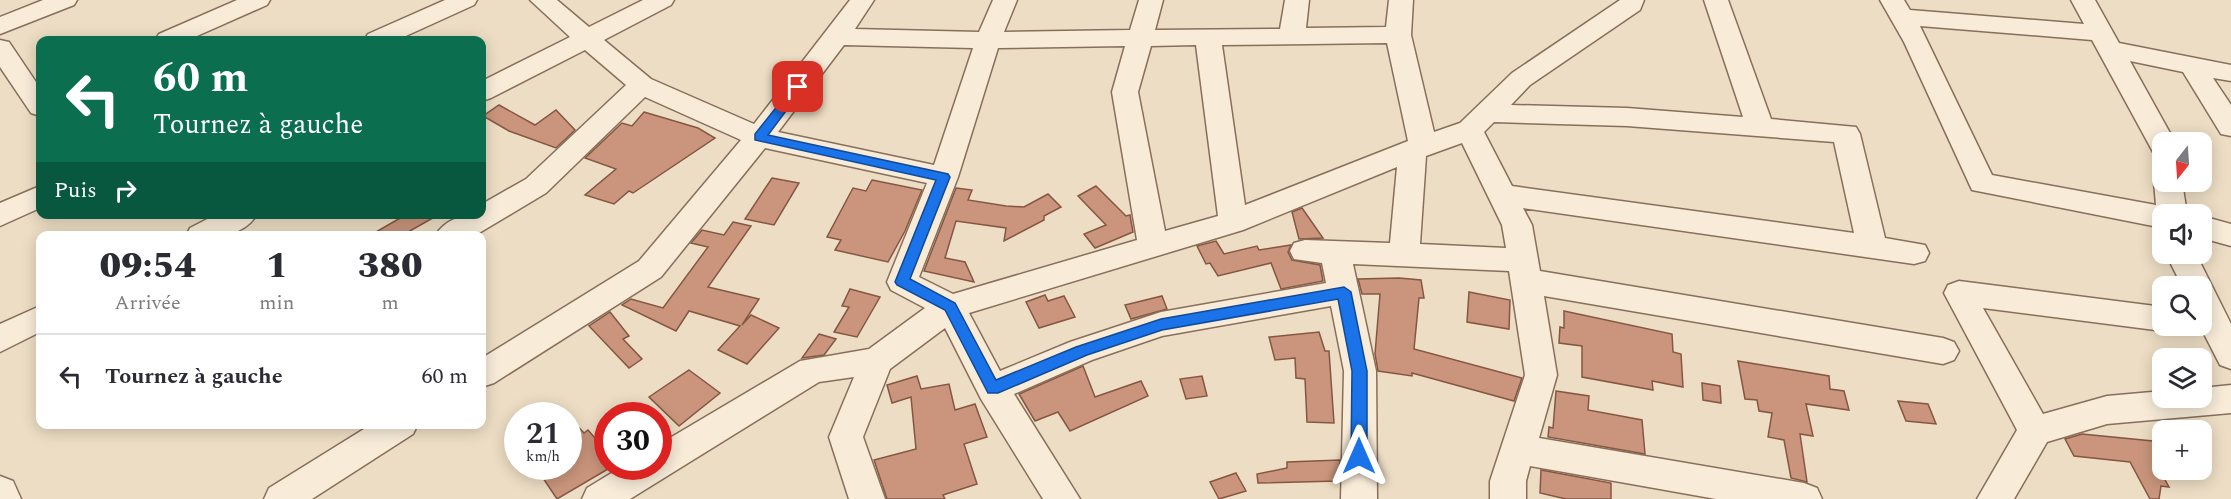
<!DOCTYPE html>
<html lang="fr">
<meta charset="utf-8">
<style>
:root{--surface:#fff;--page:#f2f2f3;--text:#2b2b33;--muted:#7c7c81;--line:#e1e1e2}
body{margin:0;font-family:Spectral,serif;background:var(--page);color:var(--text);height:100vh;display:flex;flex-direction:column;font-size:22px;white-space:nowrap}
*{box-sizing:border-box;margin:0}
p{font-size:20px;color:var(--muted)}
.icon{flex:none;width:33px;height:33px;fill:none;stroke:currentColor;stroke-width:2;stroke-linecap:round;stroke-linejoin:round}
.map{position:relative;flex:1;overflow:hidden}
.side{position:absolute;left:36px;top:231px;width:450px;height:198px;display:flex;flex-direction:column;background:var(--surface);border-radius:12px;box-shadow:0 3px 15px #0003}
.side>*{flex:none}
.banner{position:absolute;left:36px;top:36px;width:450px;height:183px;border-radius:12px;box-shadow:0 3px 15px #0003;background:#0b6e4f;color:#fff;overflow:hidden}
.needle{width:39px;rotate:197deg}
.fabs{position:absolute;left:2152px;top:132px;display:grid;gap:12px}
.fabs a{display:grid;place-items:center;width:60px;height:60px;border-radius:12px;background:var(--surface);box-shadow:0 3px 15px #0003;font-size:30px}
.speed{position:absolute;left:504px;top:402px;display:flex;gap:12px;font-size:30px;font-weight:700;text-align:center}
.speed>*{display:grid;place-content:center;width:78px;height:78px;border-radius:50%;background:var(--surface);box-shadow:0 3px 15px #0003;line-height:1}
.speed small{font-size:15px;font-weight:400}
.speed .limit{border:9px solid #d22;background:#fff;color:#111}
.pin{position:absolute;display:grid;place-items:center;width:51px;height:51px;color:#fff;margin:-26px;border-radius:12px;box-shadow:0 3px 9px #0006}
.me{position:absolute;width:66px;margin:-33px;rotate:0deg;stroke-linejoin:round;filter:drop-shadow(0 0 4px #0008)}
.turn{display:flex;align-items:center;gap:21px;height:126px;padding:0 18px;font-size:27px}
.turn .icon{width:78px;height:78px;stroke-width:2.5}
.turn b{display:block;font-size:42px;line-height:51px}
.then{display:flex;align-items:center;height:57px;padding:0 18px;background:#0003;gap:12px;font-size:22px}
.eta{display:flex;justify-content:space-evenly;align-items:center;height:102px;text-align:center}
.eta b{font-size:36px;font-weight:800;line-height:42px}
ul{padding:0;list-style:none}
li{display:flex;align-items:center;gap:18px;height:84px;padding:0 18px;border-top:2px solid var(--line)}
li div{flex:1}
li b{display:block;font-size:22px}
li em{font-style:normal}
.map>svg:first-child{display:block}
.building{fill:#ca957c;stroke:#855742;stroke-width:1.5}
.lines{fill:none;stroke-linecap:round;stroke-linejoin:round}
.minor-casing{stroke:#876f5b;stroke-width:3}
.minor{fill:#f8ebd8;fill-rule:evenodd}
.route{fill:#1a73e8;stroke:#114b97;stroke-width:1.5}
</style>
<div class="map">
<svg width="2231" height="499" viewBox="0 0 2231 499">
<rect width="100%" height="100%" fill="#edddc4"/>
<g class="building">
<polygon points="499,105 535,125 556,110 575,130 556,148 509,131 483,116"/>
<polygon points="644,112 698,128 715,138 633,193 629,191 614,204 585,195 616,169 585,158 622,123 632,126"/>
<polygon points="772,178 799,183 774,225 745,219"/>
<polygon points="872,180 922,190 905,231 888,262 835,250 841,240 827,237 853,188 866,191"/>
<polygon points="1096,186 1126,216 1130,215 1133,232 1095,248 1084,234 1106,225 1078,196"/>
<polygon points="956,188 972,190 968,200 1006,206 1024,207 1048,194 1061,207 1044,216 1044,220 1004,241 1006,228 956,221 945,258 965,262 974,282 924,271"/>
<polygon points="1302,208 1323,238 1299,239 1292,212"/>
<polygon points="407,214 440,214 401,236 369,236"/>
<polygon points="733,222 751,226 708,287 759,299 742,325 751,315 779,328 747,364 718,350 740,326 689,311 676,331 622,305 631,299 663,308 708,247 691,243 702,230 724,235"/>
<polygon points="1216,241 1224,254 1257,246 1259,250 1291,245 1288,252 1292,260 1320,265 1323,281 1281,289 1271,263 1218,276 1210,263 1206,264 1197,246"/>
<polygon points="1399,278 1421,280 1424,298 1419,298 1414,349 1522,378 1514,401 1412,373 1412,376 1378,371 1375,354 1380,294 1362,294 1358,279"/>
<polygon points="850,289 880,297 857,337 834,332 849,307 842,306"/>
<polygon points="1469,292 1510,300 1509,329 1467,322"/>
<polygon points="1045,295 1048,301 1064,296 1075,317 1039,328 1026,302"/>
<polygon points="1162,296 1167,309 1131,319 1125,305"/>
<polygon points="1564,311 1672,334 1673,352 1681,354 1683,387 1652,381 1653,390 1582,377 1582,346 1559,343 1560,327 1564,328"/>
<polygon points="610,312 629,336 623,339 642,359 629,368 589,326"/>
<polygon points="1319,332 1325,351 1329,351 1334,423 1307,422 1305,379 1296,378 1295,358 1275,360 1269,337"/>
<polygon points="819,334 836,339 824,355 802,358"/>
<polygon points="1738,361 1829,376 1830,389 1844,391 1849,410 1806,404 1813,436 1800,434 1807,482 1791,478 1784,440 1768,437 1772,413 1759,411 1757,400 1745,399"/>
<polygon points="1083,366 1095,397 1141,381 1148,396 1070,431 1058,412 1035,421 1019,394"/>
<polygon points="689,370 720,393 679,426 649,397"/>
<polygon points="917,376 921,389 949,384 955,410 975,404 987,437 964,444 977,484 943,495 945,499 887,499 874,460 916,449 911,397 892,403 887,385"/>
<polygon points="1202,376 1207,396 1186,399 1180,379"/>
<polygon points="1702,383 1720,386 1721,403 1703,400"/>
<polygon points="1556,391 1589,396 1588,410 1642,420 1645,454 1548,437 1549,427 1553,428"/>
<polygon points="1898,401 1928,404 1936,424 1906,421"/>
<polygon points="568,416 584,433 588,430 608,453 608,469 557,499 535,466 568,466"/>
<polygon points="2082,434 2163,442 2163,476 2169,487 2161,486 2159,499 2150,499 2130,462 2074,456 2065,439"/>
<polygon points="1340,460 1339,481 1258,483 1257,474 1287,468 1287,462"/>
<polygon points="1541,470 1611,483 1611,499 1566,499 1540,493"/>
<polygon points="1236,473 1246,491 1219,499 1210,482"/>
</g>
<g class="lines">
<g class="minor-casing">
<g id="minor">
<polygon points="43,0 77,0 74,5 0,34 0,17"/>
<polygon points="237,0 270,0 267,5 188,40 155,40 159,34"/>
<polygon points="445,0 477,0 474,5 397,40 364,40 368,34"/>
<path d="M530 0H557L589 27 643 0H674L671 5 604 40 651 79 754 124 850 0H874L855 29 979 32 993 0H1017L1004 32 1130 30 1139 0H1163L1155 30 1280 29 1285 0H1309L1306 28 1386 27 1389 0H1413L1411 35 1434 132 1460 123 1512 73 1620 0H1644L1640 10 1530 85 1511 105 1627 108 1743 117 1704 0H1728L1771 119 1856 127 1860 134 1885 238 1925 245 1929 253 1925 261 1914 264 1523 208 1532 225 1540 271 1943 338 1954 342 1959 351 1954 360 1943 364 1544 296 1557 375 1539 438 1804 483 1817 488 1822 499H1716L1530 466 1526 481V499H1490V481L1525 375 1509 271 1353 264 1376 371 1377 499H1341L1344 371 1331 306 1162 336 1092 360 1014 394 1080 499H1043L981 399 945 328 890 369 863 437 885 499H849L829 437 854 377 819 382 630 499H582L587 488 623 466H658V445L800 361 869 349 925 308 891 290 887 282 927 183 765 148 661 277 494 383 482 387V358L639 261 741 140 645 97 546 193 474 236H435C445 219 464 214 482 214V204L526 179 626 85 585 50 491 98 482 101V81L570 37ZM1387 43 1408 141 1245 205 1222 45ZM844 45 973 48 934 165 778 132ZM1196 45 1218 216 1165 231 1138 92 1151 46ZM1125 46 1112 92 1137 240 953 294 919 277 958 177 998 48ZM1494 122 1627 126 1834 142 1854 233 1512 186 1484 132ZM1462 143 1502 225 1506 248 1420 244 1426 156ZM1397 167 1390 243 1305 240 1294 243 1290 251 1294 259 1322 263 1326 283 1161 312 1070 342 1000 371 969 313 1243 230Z"/>
<polygon points="1880,0 1904,0 1910,10 2084,24 2071,0 2095,0 2119,43 2231,65 2231,81 2213,78 2231,105 2231,136 2221,134 2183,72 2130,61 2175,142 2163,142 2163,154 2153,152 2092,40 1920,26 1992,175 2156,205 2154,182 2158,175 2163,173 2163,182 2182,182 2187,214 2163,214 2163,228 1972,190 1904,42"/>
<polygon points="0,40 9,42 40,88 40,116 31,113 0,67"/>
<polygon points="40,186 40,208 0,226 0,203"/>
<path d="M217 214H257C243 239 211 236 186 236L190 228Z"/>
<polygon points="2202,216 2231,224 2231,246 2202,238"/>
<polygon points="2166,254 2196,254 2231,324 2231,369 2220,365 2200,326 2202,286 2182,286"/>
<polygon points="1959,281 2163,307 2163,326 2175,326 2163,331 1983,308 2043,414 2107,396 2163,391 2163,398 2202,398 2202,388 2231,385 2231,413 2107,424 2047,442 2014,499 1977,499 2017,430 1944,293 1948,285"/>
<polygon points="40,306 40,332 0,352 0,324"/>
<polygon points="372,424 418,424 413,434 312,499 264,499 269,488"/>
<polygon points="0,476 13,481 21,499 0,499"/>
</g>
</g>
<use href="#minor" class="minor"/>
</g>
<polygon class="route" points="798,83 804,87 768,135 948,174 950,177 910,279 955,303 996,380 1076,347 1161,319 1344,287 1351,292 1367,371 1367,456 1365,461 1354,461 1351,456 1352,371 1338,299 1162,330 1087,355 998,393 988,393 945,310 897,285 895,282 936,180 755,140 755,134 794,85"/>
</svg>
<div class="fabs">
<a><svg class="needle" viewBox="-14 -14 28 28"><path d="M0-13l5 13h-10z" fill="#e53935"/><path d="M0 13l5-13h-10z" fill="#7c7c81"/></svg></a>
<a><svg class="icon" aria-label="sound" viewBox="0 0 24 24"><path d="M4 9h4l5-4v14l-5-4H4zM17 9q2 3 0 6"/></svg></a>
<a><svg class="icon" aria-label="search" viewBox="0 0 24 24"><circle cx="10" cy="10" r="6"/><path d="M15 15l6 6"/></svg></a>
<a><svg class="icon" aria-label="layers" viewBox="0 0 24 24"><path d="M12 4l9 5-9 5-9-5zM3 14l9 5 9-5"/></svg></a>
<a>+</a>
</div>
<div class="speed"><div>21<small>km/h</small></div><div class="limit">30</div></div>
<div class="pin" style="left:798px;top:87px;background:#d93025"><svg class="icon" aria-label="arrive" viewBox="0 0 24 24"><path d="M6 21V4h12l-3 4 3 4H6"/></svg></div>
<svg class="me" style="left:1359px;top:456px" viewBox="-20 -20 40 40"><path d="M0-17L14 15 0 8-14 15z" fill="#1a73e8" stroke="#fff" stroke-width="4"/></svg>
<div class="banner">
<div class="turn"><svg class="icon" aria-label="left" viewBox="0 0 24 24"><path d="M17 20v-9H6M10 6l-5 5 5 5"/></svg><div><b>60 m</b>Tournez à gauche</div></div>
<div class="then">Puis<svg class="icon" aria-label="right" viewBox="0 0 24 24"><path d="M7 20v-9h11M14 6l5 5-5 5"/></svg></div>
</div>
<section class="side">
<div class="eta">
<div><b>09:54</b><p>Arrivée</p></div>
<div><b>1</b><p>min</p></div>
<div><b>380</b><p>m</p></div>
</div>
<ul>
<li><svg class="icon" aria-label="left" viewBox="0 0 24 24"><path d="M17 20v-9H6M10 6l-5 5 5 5"/></svg><div><b>Tournez à gauche</b></div><em>60 m</em></li>
</ul>
</section>
</div>
